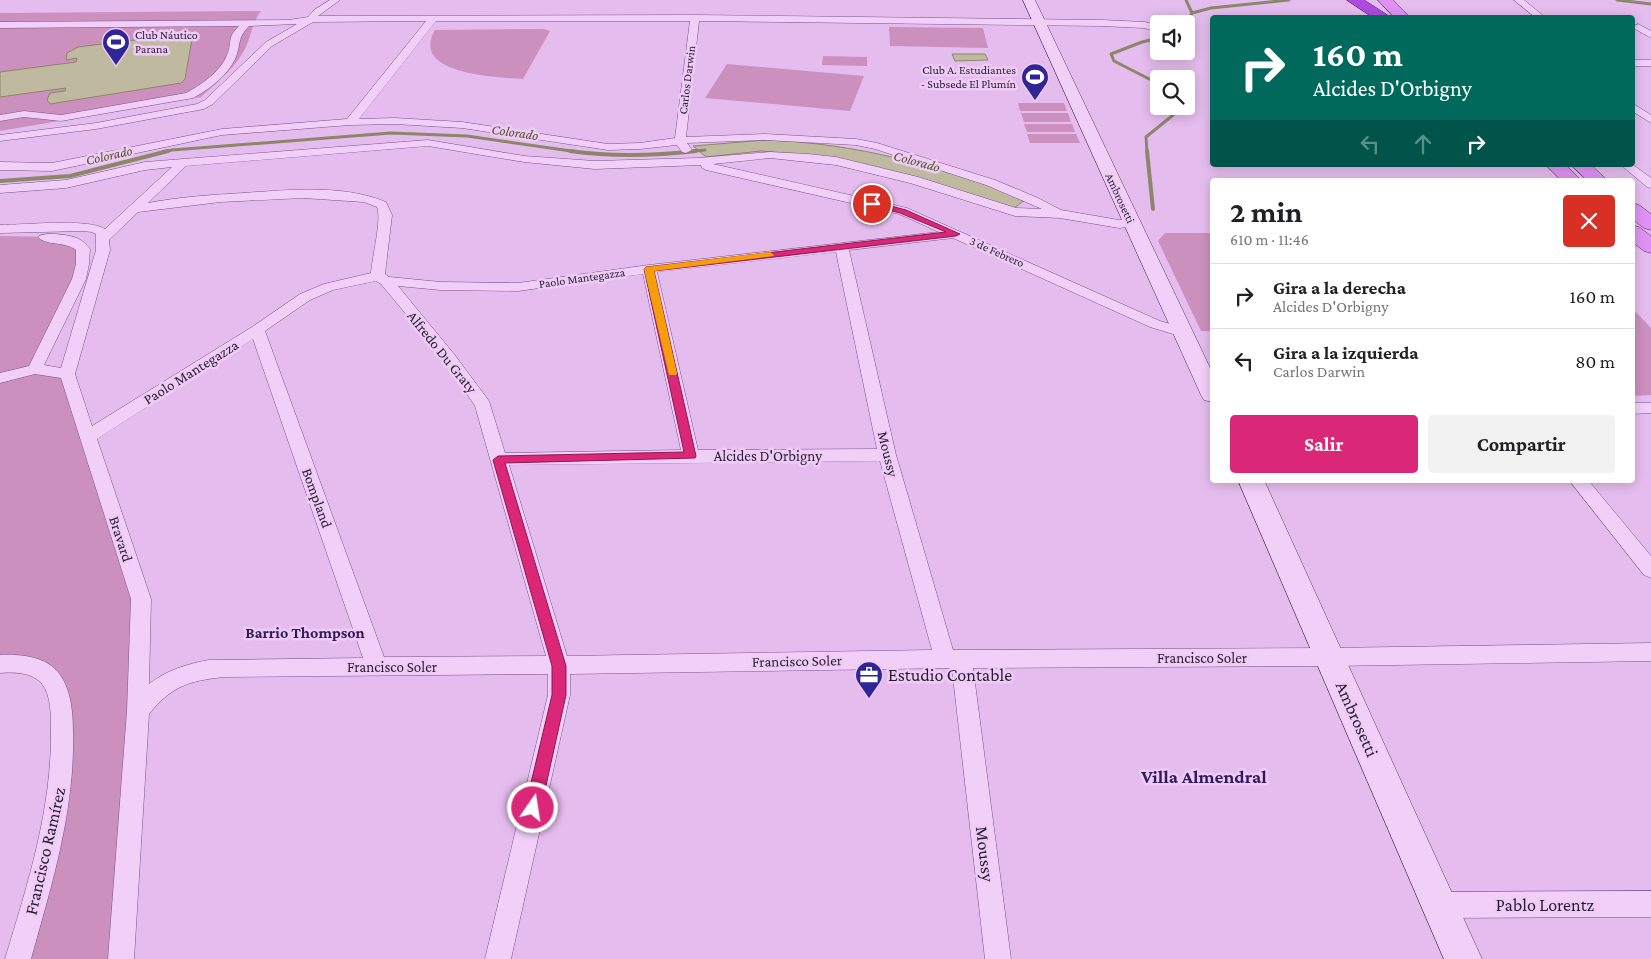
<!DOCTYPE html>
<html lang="es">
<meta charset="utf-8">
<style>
:root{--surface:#fff;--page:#f2f2f2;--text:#202124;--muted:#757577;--line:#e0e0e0;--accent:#db2777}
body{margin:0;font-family:"Crimson Pro",serif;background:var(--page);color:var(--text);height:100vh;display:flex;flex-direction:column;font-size:19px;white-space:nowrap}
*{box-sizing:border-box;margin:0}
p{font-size:16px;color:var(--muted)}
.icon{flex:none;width:28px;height:28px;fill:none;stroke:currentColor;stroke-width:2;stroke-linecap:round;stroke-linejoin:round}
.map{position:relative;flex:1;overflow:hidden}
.sheet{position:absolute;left:1210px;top:178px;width:425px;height:305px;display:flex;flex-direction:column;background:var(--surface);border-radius:5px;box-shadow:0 2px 12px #0003}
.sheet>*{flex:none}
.top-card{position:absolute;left:1210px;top:15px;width:425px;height:152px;border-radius:5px;box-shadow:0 2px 12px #0003;background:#00695c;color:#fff;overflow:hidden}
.controls{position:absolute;left:1150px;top:15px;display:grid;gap:10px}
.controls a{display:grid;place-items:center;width:45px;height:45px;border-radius:5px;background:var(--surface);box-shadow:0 2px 12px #0003;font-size:25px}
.pin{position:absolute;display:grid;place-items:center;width:42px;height:42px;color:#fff;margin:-21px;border:2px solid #fff;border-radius:50%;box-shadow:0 1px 5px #0007}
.me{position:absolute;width:55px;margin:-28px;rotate:13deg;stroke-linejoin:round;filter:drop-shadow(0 0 4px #0008)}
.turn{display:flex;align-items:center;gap:18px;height:105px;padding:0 20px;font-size:22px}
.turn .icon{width:65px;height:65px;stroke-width:2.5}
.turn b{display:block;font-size:35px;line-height:42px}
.lanes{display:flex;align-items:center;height:48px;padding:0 20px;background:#0003;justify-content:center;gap:25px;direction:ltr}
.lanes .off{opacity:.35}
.round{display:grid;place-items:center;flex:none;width:52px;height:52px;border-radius:5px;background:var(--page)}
.headline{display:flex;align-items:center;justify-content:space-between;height:85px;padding:0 20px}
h1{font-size:30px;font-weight:700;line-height:38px}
.button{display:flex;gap:10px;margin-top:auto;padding:10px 20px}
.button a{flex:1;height:58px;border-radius:5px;background:var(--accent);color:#fff;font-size:20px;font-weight:700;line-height:58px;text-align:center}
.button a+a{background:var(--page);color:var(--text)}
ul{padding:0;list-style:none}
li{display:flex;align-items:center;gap:15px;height:65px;padding:0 20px;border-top:1px solid var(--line)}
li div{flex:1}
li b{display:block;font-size:19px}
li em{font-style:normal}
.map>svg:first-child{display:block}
.green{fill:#cc90be}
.water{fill:#bfb9a0;stroke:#8c8768}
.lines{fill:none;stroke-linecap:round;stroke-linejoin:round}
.stream-far1{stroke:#8c8768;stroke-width:3}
.stream{stroke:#8c8768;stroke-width:4}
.street-casing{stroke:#755586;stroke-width:1}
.secondary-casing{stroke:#553967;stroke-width:1}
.primary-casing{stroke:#422a53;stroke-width:1}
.highway-casing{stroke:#422a53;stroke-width:1}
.street{fill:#f1cff9;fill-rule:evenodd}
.secondary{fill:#f1cff9;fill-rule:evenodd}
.primary{fill:#e092f4;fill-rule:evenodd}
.highway{fill:#af49e1;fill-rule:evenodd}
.route{fill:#db2777;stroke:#8e194d}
.slow{fill:#f59e0b}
.labels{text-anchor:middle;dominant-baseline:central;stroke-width:5;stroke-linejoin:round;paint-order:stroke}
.far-poi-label{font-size:12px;fill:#2a1b35;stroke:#eeccf6;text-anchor:start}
.far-street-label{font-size:12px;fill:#2a1b35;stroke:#eeccf6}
.far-water-label{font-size:14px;font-style:italic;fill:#535529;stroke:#eeccf6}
.street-label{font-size:15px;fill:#2a1b35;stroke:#eeccf6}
.neighbourhood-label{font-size:16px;font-weight:bold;fill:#311962;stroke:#eeccf6}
.near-poi-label{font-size:18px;fill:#2a1b35;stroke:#eeccf6;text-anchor:start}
.near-street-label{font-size:18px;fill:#2a1b35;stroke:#eeccf6}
.near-neighbourhood-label{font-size:19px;font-weight:bold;fill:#311962;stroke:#eeccf6}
</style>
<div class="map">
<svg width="1651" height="959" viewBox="0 0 1651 959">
<rect width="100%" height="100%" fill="#e5bcee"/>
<g class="green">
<path d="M261 11C251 24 251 41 242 54 232 71 215 84 201 97L0 131V13Z"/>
<polygon points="889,27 983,28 988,48 890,46"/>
<path d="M544 29 550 31 523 79C498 77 409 75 435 30Z"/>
<polygon points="823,56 867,57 867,66 822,65"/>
<polygon points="727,64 864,76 850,111 705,98"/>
<polygon points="1018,103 1064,103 1067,111 1020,111"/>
<polygon points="1021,113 1068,113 1071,122 1024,122"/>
<polygon points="1024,124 1072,124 1075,132 1027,132"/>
<polygon points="1027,134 1076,134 1080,143 1030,143"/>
<polygon points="1165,233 1212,233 1212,331 1201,331 1158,241"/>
<polygon points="0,236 58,237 73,241 84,262 35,369 67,374 141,599 121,959 18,959 61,782 49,676 0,664"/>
<polygon points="1633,309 1651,328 1651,395 1633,396"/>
</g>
<g class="water">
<polygon points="185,34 191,36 192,39 185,79 181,83 50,104 47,100 50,93 65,91 66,88 0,97 0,72 76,62 77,58 66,60 67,53 78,47"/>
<polygon points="952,54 985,54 988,60 955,61"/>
<path d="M766 140C854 143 944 166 1025 200L1013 209 837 158 761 151 706 157 693 146Z"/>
</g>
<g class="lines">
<g class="stream-far1">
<polyline points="1186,0 1192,13 1186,24"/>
<polyline points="1617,0 1651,4"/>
<polyline points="1192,13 1211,8 1289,0"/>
<polyline points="1159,38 1142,42 1111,54 1114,61 1159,84"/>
<polyline points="163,152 172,150 391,133 467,136 578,152"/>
<polyline points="685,152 705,150"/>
<polyline points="1147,152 1146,137 1178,111 1175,106"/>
</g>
<g class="stream">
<path d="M570 151C612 157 653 156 696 151"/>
<polyline points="1147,151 1153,209"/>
<polyline points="0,181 70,176 168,151"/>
</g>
<g class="street-casing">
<g id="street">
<path d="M330 0H340L318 16 695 15 1102 20 1145 22 1159 26V32L1144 28 1102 26 699 21 686 137 765 134 856 139 877 143 995 180 1038 198 1061 210 1119 220 1132 219 1138 223 1137 226 1119 228 1060 218 1015 216 910 183 836 165 770 158 713 164 907 208 1160 321 1188 329 1190 332 1188 335 1183 337 1150 327 953 238 849 250 896 455 953 650 1330 648 1651 643V661L1330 666 973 668 1011 959H985L952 668 570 674V695L511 959H485L548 695V674L224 677C188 681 172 686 149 714L134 959H108L127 711 131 599 61 378 35 374 0 383V373L29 366 72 279 76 264V250C65 241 46 246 38 237 43 231 70 235 77 238 82 240 87 245 90 249L89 264 86 279 44 365 61 368 96 250V234L92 232 83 231 0 233V225C22 225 89 218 105 229L172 167 145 170 66 188 0 193V185L66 180 145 162 428 140 524 156 595 161 698 158 770 152 808 154 836 157 918 177 1016 208 1042 209 986 185 875 149 856 145 765 140 687 143 692 150 686 153 682 152 677 145 640 149 608 150 462 128 395 124 350 125 222 135 52 171 0 170V162L52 163 222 129 347 119 426 21 313 22 272 46 213 104 204 109 96 129 0 141V135L96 123 197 104 205 100 266 42 297 24 249 26C238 38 241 40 237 54 231 73 210 89 193 98L61 121 24 117 0 121V115L24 111 61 115 186 93C201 85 220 72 227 55 233 41 226 39 239 26L0 28V22L289 20 308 17 314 10ZM436 21H690L675 138 640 143 608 144 462 122 395 118 359 119ZM428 146 524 162 595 169 701 165 702 168 706 170 899 214 939 232 649 265 518 283 441 282 389 277 385 274 392 215 386 202C343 184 289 190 243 193 211 195 179 197 148 203L186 166ZM303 198 364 202 377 207C382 220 372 257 371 273L324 284 300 294 252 327 92 426 75 374 110 250 109 240 138 212 221 202ZM836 252 877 449 698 450 657 272ZM643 274 681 450 505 453 489 401 454 354 398 286 441 290 518 291ZM376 281 381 284 444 360 475 406 546 656 384 657 265 331 310 300 333 290ZM253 339 363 658 209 660C187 664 167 670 149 684L151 599 97 439ZM880 461 932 650 567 656 509 465Z"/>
<polygon points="1514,0 1524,0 1546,18 1536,18"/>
<polygon points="1638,24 1651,31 1651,38 1635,29 1633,27"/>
<rect x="1632" y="60" width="19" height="6"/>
<polygon points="1632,103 1651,115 1651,123 1632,111"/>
<polygon points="1632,164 1651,178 1651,188 1647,187 1621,165"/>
<polygon points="1632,403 1651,403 1651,413 1632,414"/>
<polygon points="1569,480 1588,480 1651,556 1651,578 1644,575"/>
<path d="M0 655C19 654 44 656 57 671 71 687 73 712 73 732 75 810 52 884 31 959H5C28 883 52 809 51 729 51 715 51 695 42 684 32 672 15 672 0 673Z"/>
<polygon points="1651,891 1651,917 1439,918 1430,914 1426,905 1430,896 1439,892"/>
</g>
</g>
<g class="secondary-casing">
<g id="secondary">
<polygon points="1023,0 1035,0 1212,372 1212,402 1204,400 1201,395"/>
<polygon points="1238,480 1264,480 1482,959 1444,959"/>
</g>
</g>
<g class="primary-casing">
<g id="primary">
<polygon points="1378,0 1393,0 1411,18 1395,18"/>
<polygon points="1546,165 1566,165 1581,180 1561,180"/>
<polygon points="1571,165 1591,165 1607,180 1587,180"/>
<polygon points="1632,203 1639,205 1651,214 1651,230 1644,228 1632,219"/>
<polygon points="1632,225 1639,227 1651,236 1651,253 1644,251 1632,242"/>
</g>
</g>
<g class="highway-casing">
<polygon id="highway" points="1347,0 1364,0 1392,18 1374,18"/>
</g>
<use href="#street" class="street"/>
<use href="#secondary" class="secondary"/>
<use href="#primary" class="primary"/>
<use href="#highway" class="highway"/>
</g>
<polygon class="route" points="872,201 906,210 960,234 956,236 654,271 696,456 695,458 505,463 566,666 566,695 541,808 538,813 533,815 527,813 525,808 552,695 552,666 493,460 498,456 684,452 644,269 646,267 946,232 900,213 869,205 868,204"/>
<polygon class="slow" points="770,252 774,255 773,256 654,271 677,373 676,375 669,375 644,269 646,267"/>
<defs>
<g id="stadium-pin" transform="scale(1.4375)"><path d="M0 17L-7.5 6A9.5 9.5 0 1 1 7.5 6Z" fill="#302596" stroke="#eeccf6"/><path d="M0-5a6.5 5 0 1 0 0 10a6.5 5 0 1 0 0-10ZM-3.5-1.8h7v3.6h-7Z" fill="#fff"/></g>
<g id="office-pin" transform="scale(1.4375)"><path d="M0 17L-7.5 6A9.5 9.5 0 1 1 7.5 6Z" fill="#302596" stroke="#eeccf6"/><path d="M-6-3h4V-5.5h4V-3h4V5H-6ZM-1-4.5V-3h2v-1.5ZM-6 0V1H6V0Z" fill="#fff"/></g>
</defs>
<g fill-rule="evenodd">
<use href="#stadium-pin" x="116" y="42"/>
<use href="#stadium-pin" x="1035" y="77"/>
<use href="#office-pin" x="869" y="675"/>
</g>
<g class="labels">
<g class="far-poi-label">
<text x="135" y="35">Club Náutico<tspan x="135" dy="14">Parana</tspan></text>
<text x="1016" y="70" text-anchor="end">Club A. Estudiantes<tspan x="1016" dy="14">- Subsede El Plumín</tspan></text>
</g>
<g class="far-street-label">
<text transform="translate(687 80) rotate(-83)">Carlos Darwin</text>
<text transform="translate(1120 198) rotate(65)">Ambrosetti</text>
<text transform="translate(997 252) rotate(24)">3 de Febrero</text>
<text transform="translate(582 278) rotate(-8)">Paolo Mantegazza</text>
</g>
<g class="far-water-label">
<text transform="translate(515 132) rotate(8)">Colorado</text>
<text transform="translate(109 155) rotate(-13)">Colorado</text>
<text transform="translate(917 161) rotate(15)">Colorado</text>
</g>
<g class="street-label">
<text transform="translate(442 352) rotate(51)">Alfredo Du Graty</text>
<text transform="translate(191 372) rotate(-32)">Paolo Mantegazza</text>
<text transform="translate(888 454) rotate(76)">Moussy</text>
<text x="768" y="456">Alcides D'Orbigny</text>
<text transform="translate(317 498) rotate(70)">Bompland</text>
<text transform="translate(121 539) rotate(72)">Bravard</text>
<text x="1202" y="658">Francisco Soler</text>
<text transform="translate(797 661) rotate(-1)">Francisco Soler</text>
<text x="392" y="667">Francisco Soler</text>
</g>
<g class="neighbourhood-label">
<text x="305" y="632">Barrio Thompson</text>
</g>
<g class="near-poi-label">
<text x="888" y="675">Estudio Contable</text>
</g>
<g class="near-street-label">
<text transform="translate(1357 719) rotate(66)">Ambrosetti</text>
<text transform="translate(45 851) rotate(-77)">Francisco Ramírez</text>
<text transform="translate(985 854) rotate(83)">Moussy</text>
<text x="1545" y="905">Pablo Lorentz</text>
</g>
<g class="near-neighbourhood-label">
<text x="1204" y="776">Villa Almendral</text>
</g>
</g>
</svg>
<div class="controls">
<a><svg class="icon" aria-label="sound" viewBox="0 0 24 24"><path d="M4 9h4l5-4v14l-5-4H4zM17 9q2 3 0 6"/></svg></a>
<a><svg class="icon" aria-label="search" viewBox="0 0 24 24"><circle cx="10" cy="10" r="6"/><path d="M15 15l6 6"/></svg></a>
</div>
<div class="pin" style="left:872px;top:204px;background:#d93025"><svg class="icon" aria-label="arrive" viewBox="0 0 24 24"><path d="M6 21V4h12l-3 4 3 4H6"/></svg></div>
<svg class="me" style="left:533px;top:808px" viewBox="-20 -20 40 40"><circle r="17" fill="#db2777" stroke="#fff" stroke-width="3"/><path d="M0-11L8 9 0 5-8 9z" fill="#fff"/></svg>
<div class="top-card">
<div class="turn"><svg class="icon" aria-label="right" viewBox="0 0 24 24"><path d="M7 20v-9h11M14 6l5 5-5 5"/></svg><div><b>160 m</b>Alcides D'Orbigny</div></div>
<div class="lanes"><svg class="icon off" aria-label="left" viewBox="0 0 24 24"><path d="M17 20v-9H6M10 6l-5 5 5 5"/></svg><svg class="icon off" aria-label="ahead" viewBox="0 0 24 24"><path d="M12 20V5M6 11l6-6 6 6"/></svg><svg class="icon" aria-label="right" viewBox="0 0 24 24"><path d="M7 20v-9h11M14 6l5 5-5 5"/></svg></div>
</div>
<section class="sheet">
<div class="headline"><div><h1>2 min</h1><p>610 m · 11:46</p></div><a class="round" style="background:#d93025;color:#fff"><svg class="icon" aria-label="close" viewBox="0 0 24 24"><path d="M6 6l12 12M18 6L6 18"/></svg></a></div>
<ul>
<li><svg class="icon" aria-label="right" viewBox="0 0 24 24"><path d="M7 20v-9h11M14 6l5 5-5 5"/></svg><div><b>Gira a la derecha</b><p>Alcides D'Orbigny</p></div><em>160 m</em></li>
<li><svg class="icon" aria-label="left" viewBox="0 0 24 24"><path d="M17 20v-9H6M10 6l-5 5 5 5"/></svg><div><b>Gira a la izquierda</b><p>Carlos Darwin</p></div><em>80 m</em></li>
</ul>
<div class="button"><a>Salir</a><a>Compartir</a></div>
</section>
</div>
